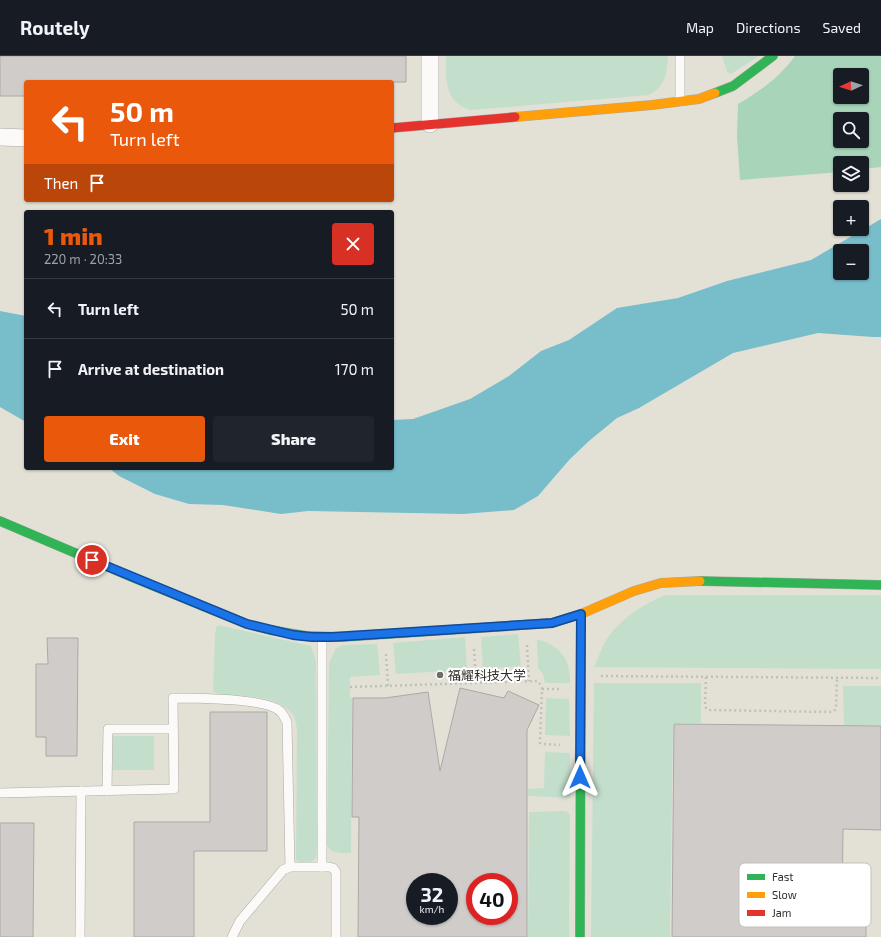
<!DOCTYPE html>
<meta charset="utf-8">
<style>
:root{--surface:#171b24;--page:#20242c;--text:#f1f3f6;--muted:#9ea1a6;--line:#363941;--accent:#ea580c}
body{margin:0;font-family:"Exo 2","Noto Sans SC",sans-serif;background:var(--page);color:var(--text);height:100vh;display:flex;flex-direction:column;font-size:15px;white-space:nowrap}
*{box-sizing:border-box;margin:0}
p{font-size:13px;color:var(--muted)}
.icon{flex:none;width:22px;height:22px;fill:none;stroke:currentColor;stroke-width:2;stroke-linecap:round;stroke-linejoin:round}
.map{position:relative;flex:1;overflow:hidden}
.sheet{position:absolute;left:24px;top:154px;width:370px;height:260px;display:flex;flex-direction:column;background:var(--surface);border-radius:4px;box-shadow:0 1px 3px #0004}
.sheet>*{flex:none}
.top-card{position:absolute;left:24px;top:24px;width:370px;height:122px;border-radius:4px;box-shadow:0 1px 3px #0004;background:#ea580c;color:#fff;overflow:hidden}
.needle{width:26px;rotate:267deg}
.controls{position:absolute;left:833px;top:12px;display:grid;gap:8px}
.controls a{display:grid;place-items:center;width:36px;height:36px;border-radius:4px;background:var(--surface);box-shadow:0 1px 3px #0004;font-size:20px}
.speed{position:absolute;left:406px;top:817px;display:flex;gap:8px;font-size:20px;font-weight:700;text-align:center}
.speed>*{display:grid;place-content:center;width:52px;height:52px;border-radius:50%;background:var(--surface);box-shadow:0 1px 3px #0004;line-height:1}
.speed small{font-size:10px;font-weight:400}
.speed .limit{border:6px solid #d22;background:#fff;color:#111}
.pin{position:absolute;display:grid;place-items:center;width:34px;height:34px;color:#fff;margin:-17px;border:2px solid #fff;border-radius:50%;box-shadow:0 1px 4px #0007}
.me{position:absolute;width:44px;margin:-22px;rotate:0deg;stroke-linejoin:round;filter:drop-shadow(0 0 3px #0008)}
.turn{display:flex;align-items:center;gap:14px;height:84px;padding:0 20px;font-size:18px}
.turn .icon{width:52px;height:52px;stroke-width:2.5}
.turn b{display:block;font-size:28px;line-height:34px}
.then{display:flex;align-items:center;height:38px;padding:0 20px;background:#0003;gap:8px;font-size:15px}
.round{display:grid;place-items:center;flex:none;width:42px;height:42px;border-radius:4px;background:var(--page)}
.head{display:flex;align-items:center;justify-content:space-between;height:68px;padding:0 20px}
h1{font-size:24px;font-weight:800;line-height:30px;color:var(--accent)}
.action{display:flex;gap:8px;margin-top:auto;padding:8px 20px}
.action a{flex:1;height:46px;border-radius:4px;background:var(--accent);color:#fff;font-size:16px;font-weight:800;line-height:46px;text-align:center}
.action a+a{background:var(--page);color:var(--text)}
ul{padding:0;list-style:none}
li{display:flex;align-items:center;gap:12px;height:60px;padding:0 20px;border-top:1px solid var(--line)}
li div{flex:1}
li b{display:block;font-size:15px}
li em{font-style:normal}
header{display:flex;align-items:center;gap:24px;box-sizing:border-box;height:56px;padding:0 20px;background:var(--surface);border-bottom:1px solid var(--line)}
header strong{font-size:19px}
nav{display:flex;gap:22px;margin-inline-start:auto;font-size:14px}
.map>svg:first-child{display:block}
.green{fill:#c3dfcc}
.forest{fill:#a8d4ba;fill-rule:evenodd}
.water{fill:#77bdca;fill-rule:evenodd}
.building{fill:#cfccca;stroke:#aba8a6;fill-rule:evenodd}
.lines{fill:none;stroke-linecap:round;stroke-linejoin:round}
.lane-casing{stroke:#abaaa2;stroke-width:10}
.street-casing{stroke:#abaaa2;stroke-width:18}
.fast-casing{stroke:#abaaa2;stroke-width:10}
.slow-casing{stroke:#abaaa2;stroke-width:10}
.jam-casing{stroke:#abaaa2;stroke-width:10}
.path{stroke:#c1c0bd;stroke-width:2.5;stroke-dasharray:2 3;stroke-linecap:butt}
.lane{stroke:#fbfaf9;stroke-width:9}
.street{stroke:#fbfaf9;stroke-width:17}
.fast{stroke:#30b455;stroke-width:9}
.slow{stroke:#ff9f0a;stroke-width:9}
.jam{stroke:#e5322d;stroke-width:9}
.route-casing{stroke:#114b97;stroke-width:10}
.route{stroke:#1a73e8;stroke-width:7}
.poi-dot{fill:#6f6d65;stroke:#fff;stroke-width:1.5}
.labels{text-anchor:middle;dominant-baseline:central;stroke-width:4;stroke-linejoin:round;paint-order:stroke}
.poi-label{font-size:13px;fill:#312f28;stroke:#fff;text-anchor:start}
.key{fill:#fff;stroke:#c1c1be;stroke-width:1}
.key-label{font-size:11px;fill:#312f28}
</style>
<header>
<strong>Routely</strong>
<nav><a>Map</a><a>Directions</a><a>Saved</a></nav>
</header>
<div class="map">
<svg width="881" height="881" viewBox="0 0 881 881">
<rect width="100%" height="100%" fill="#e3e1d6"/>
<g class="green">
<path d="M446 0H668C667 17 666 30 649 39L471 54C444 46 446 24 446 0Z"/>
<polygon points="722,0 759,0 731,18 727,16"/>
<path d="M665 539H881V613L594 611C598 603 600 595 604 588 617 564 641 550 665 539Z"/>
<path d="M218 569 311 590 316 605 317 792 316 802C310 808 303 809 296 804L297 674C296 669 296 663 293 659 278 638 241 641 218 638L213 635 215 579 216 572Z"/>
<polygon points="518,578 521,610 483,613 481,581"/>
<polygon points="465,581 467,614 396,618 393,587"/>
<path d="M537 583C560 590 571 603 570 627H545L543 618 538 612Z"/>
<path d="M377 588 380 619 350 621V641L352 642V643L351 797C342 797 332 799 327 789L329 607 336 592 343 589Z"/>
<polygon points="594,627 701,627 701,667 673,667 670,881 591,881"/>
<polygon points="843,630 881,630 881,669 844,669"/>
<polygon points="546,642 569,643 570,680 545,679"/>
<polygon points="112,680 154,680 154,714 113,714"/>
<polygon points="545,696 570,697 571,740 567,742 528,740 528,733 544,732"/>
<polygon points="564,755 568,756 570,759 569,881 528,881 529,756"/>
</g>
<path class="forest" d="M795 0H881V111L862 113V107H840V116L740 124 737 80 738 48C760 35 780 21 795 0ZM840 19H862V41H840ZM840 63H862V85H840Z"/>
<g class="water">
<path d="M881 163V281H873L818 277 733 297 639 352 617 362 589 385 570 403 538 440 514 454 463 458 308 455 281 458 223 449 189 448 155 438 119 420 109 412H392V364L413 363 470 343 509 320 541 295 569 284 617 252 678 242 727 225 811 204ZM840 195H862V217H840Z"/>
<polygon points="0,255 26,260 26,366 0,351"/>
</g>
<g class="building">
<polygon points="0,0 406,0 406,26 26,26 26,40 0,40"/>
<polygon points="47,582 78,582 77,700 46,700 46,681 36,681 36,608 48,608"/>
<path d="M460 632 504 642 508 635 539 649 527 674V881H358L359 761H352L353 642H385L428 636 440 715ZM415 826H449V860H415ZM475 826H509V860H475Z"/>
<polygon points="210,656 267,656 267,795 194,795 194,881 134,881 134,766 210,766"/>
<polygon points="674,668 881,670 881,774 843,773 842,860 866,861 866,881 672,881"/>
<polygon points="0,767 34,767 33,881 0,881"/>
</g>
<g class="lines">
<g class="lane-casing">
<g id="lane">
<polyline points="680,45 680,0"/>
<polyline points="107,735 108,673 173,673"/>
<path d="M0 737 174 733 173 642C194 642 266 642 280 655 283 658 285 662 287 666L290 811"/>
<polyline points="322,811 322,581"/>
<polyline points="80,881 81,735"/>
<polyline points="232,881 240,865 283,814 290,811 329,811 333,812 336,816 336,881"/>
</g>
</g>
<g class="street-casing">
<g id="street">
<polyline points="430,68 430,0"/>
<polyline points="0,81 26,82"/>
</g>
</g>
<g class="fast-casing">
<g id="fast">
<polyline points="715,37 733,30 773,0"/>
<polyline points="0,465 134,522 247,568 270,574 306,580 342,581 479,572"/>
<polyline points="700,525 881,529"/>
<polyline points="580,881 581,558"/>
</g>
</g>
<g class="slow-casing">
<g id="slow">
<polyline points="515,61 652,49 699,43 715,37"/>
<polyline points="479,572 552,567 581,558 634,535 661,527 700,525"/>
</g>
</g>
<g class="jam-casing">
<polyline id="jam" points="392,72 515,61"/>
</g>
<g class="path">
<polyline points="527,589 529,625"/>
<polyline points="474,593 476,627"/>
<polyline points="386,598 388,630"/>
<polyline points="601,620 881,622"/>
<polyline points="706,621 705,649 706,652 709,654 832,656 835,654 836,651 837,622"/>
<polyline points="350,631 537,625 541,629 542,633 540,687 543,688 560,689"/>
<polyline points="542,633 559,633"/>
</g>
<use href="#lane" class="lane"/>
<use href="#street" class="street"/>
<use href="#fast" class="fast"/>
<use href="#slow" class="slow"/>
<use href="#jam" class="jam"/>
</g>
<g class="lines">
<g class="route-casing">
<polyline id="route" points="92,504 247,568 293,579 312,581 332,581 552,567 581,558 580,721"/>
</g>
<use href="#route" class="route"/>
</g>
<circle class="poi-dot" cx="440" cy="619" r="4"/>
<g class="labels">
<g class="poi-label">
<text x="448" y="619">福耀科技大学</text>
</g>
</g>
<rect x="739" y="807" width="132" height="64" rx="6" class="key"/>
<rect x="747" y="818" width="18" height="6" fill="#30b455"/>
<rect x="747" y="836" width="18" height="6" fill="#ff9f0a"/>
<rect x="747" y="854" width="18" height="6" fill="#e5322d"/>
<g class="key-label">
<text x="772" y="825">Fast</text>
<text x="772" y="843">Slow</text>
<text x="772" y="861">Jam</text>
</g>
</svg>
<div class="controls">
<a><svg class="needle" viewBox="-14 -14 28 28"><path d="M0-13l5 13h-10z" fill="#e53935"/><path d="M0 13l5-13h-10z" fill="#9ea1a6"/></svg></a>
<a><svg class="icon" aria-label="search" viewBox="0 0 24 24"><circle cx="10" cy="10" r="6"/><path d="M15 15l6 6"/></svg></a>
<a><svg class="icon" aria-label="layers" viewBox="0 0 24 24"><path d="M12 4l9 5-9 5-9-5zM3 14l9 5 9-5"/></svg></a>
<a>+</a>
<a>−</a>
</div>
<div class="speed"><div>32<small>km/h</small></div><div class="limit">40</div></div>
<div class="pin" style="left:92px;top:504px;background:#d93025"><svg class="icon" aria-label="arrive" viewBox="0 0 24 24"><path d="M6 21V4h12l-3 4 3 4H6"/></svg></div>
<svg class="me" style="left:580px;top:721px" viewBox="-20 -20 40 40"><path d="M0-17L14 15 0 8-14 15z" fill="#1a73e8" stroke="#fff" stroke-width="4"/></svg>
<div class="top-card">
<div class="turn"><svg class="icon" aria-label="left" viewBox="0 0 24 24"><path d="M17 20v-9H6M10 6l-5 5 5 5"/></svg><div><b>50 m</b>Turn left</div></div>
<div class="then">Then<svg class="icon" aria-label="arrive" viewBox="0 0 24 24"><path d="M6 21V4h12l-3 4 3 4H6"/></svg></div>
</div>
<section class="sheet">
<div class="head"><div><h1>1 min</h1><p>220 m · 20:33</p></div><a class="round" style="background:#d93025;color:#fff"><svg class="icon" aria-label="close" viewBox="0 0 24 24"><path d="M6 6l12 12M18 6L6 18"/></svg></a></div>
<ul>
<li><svg class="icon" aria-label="left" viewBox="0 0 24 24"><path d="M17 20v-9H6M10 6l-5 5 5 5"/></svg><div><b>Turn left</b></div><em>50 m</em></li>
<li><svg class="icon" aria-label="arrive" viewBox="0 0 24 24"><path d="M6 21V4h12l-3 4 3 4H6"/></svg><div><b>Arrive at destination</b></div><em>170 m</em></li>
</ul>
<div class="action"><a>Exit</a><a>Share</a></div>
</section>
</div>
